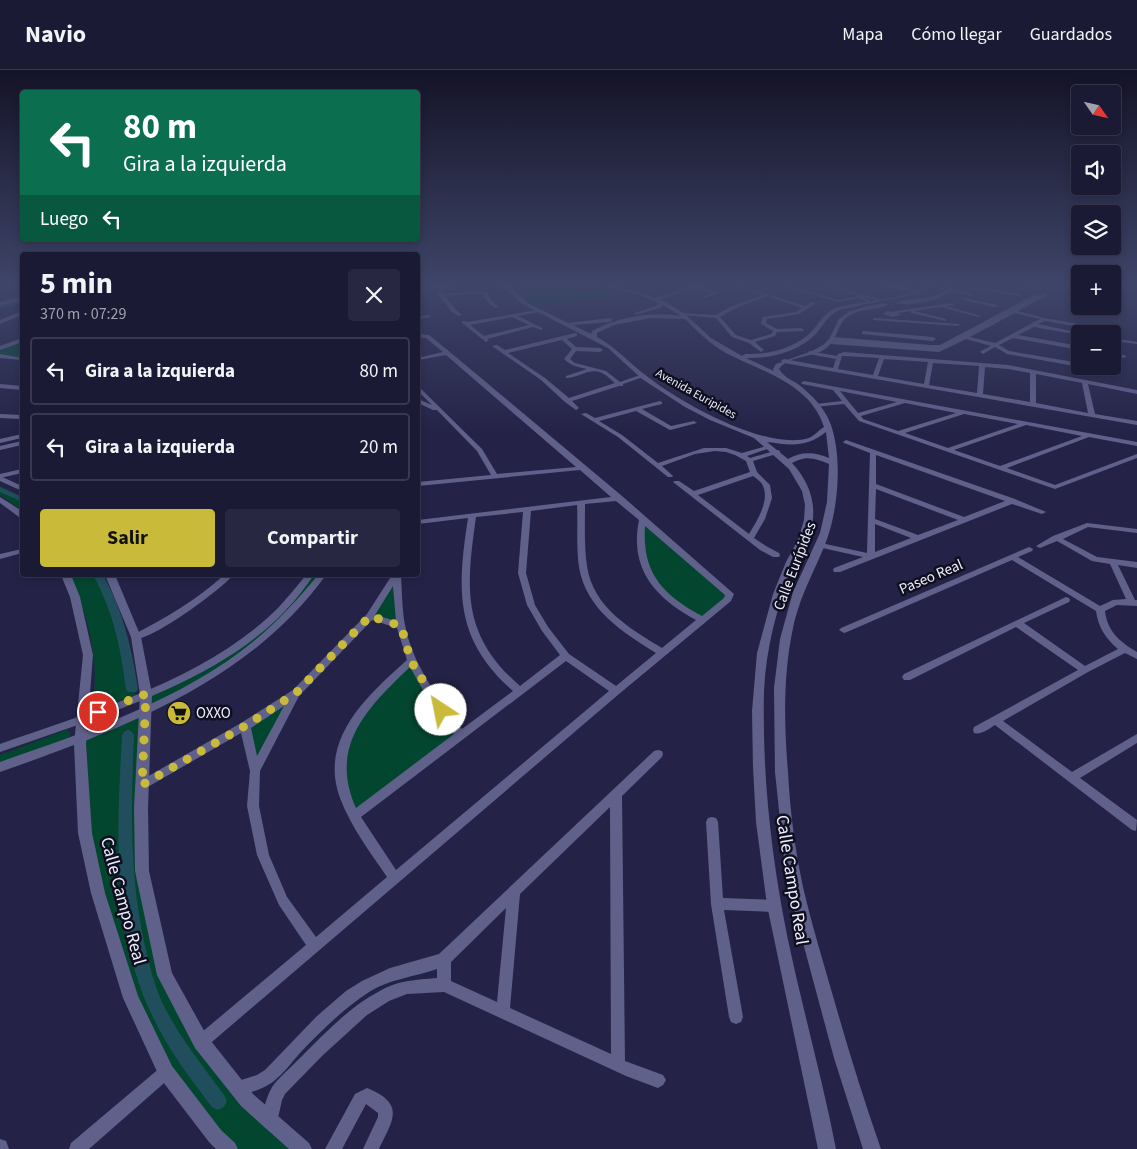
<!DOCTYPE html>
<html lang="es">
<meta charset="utf-8">
<style>
:root{--surface:#1b1a35;--page:#282741;--text:#f1f3f6;--muted:#a0a1ad;--line:#393850;--accent:#c9ba3a}
body{margin:0;font-family:"Source Sans 3",sans-serif;background:var(--page);color:var(--text);height:100vh;display:flex;flex-direction:column;font-size:19px;white-space:nowrap}
*{box-sizing:border-box;margin:0}
p{font-size:16px;color:var(--muted)}
.icon{flex:none;width:28px;height:28px;fill:none;stroke:currentColor;stroke-width:2;stroke-linecap:round;stroke-linejoin:round}
.map{position:relative;flex:1;overflow:hidden}
.panel{position:absolute;left:20px;top:182px;width:400px;height:325px;display:flex;flex-direction:column;background:var(--surface);border-radius:5px;box-shadow:0 2px 8px #0003,0 0 0 1px var(--line)}
.panel>*{flex:none}
.banner{position:absolute;left:20px;top:20px;width:400px;height:152px;border-radius:5px;box-shadow:0 2px 8px #0003,0 0 0 1px var(--line);background:#0b6e4f;color:#fff;overflow:hidden}
.needle{width:32px;rotate:124deg}
.tools{position:absolute;left:1071px;top:15px;display:grid;gap:10px}
.tools a{display:grid;place-items:center;width:50px;height:50px;border-radius:5px;background:var(--surface);box-shadow:0 2px 8px #0003,0 0 0 1px var(--line);font-size:25px}
.pin{position:absolute;display:grid;place-items:center;width:42px;height:42px;color:#fff;margin:-21px;border:2px solid #fff;border-radius:50%;box-shadow:0 1px 5px #0007}
.me{position:absolute;width:55px;margin:-28px;rotate:326deg;stroke-linejoin:round;filter:drop-shadow(0 0 4px #0008)}
.turn{display:flex;align-items:center;gap:18px;height:105px;padding:0 20px;font-size:22px}
.turn .icon{width:65px;height:65px;stroke-width:2.5}
.turn b{display:block;font-size:35px;line-height:42px}
.then{display:flex;align-items:center;height:48px;padding:0 20px;background:#0003;gap:10px;font-size:19px}
.round{display:grid;place-items:center;flex:none;width:52px;height:52px;border-radius:5px;background:var(--page)}
.summary{display:flex;align-items:center;justify-content:space-between;height:85px;padding:0 20px}
h1{font-size:30px;font-weight:700;line-height:38px}
.cta{display:flex;gap:10px;margin-top:auto;padding:10px 20px}
.cta a{flex:1;height:58px;border-radius:5px;background:var(--accent);color:#111;font-size:20px;font-weight:700;line-height:58px;text-align:center}
.cta a+a{background:var(--page);color:var(--text)}
ul{padding:0;list-style:none}
li{display:flex;align-items:center;gap:15px;height:68px;margin:0 10px 8px;padding:0 10px;border:2px solid var(--line);border-radius:5px}
li div{flex:1}
li b{display:block;font-size:19px}
li em{font-style:normal}
header{display:flex;align-items:center;gap:30px;box-sizing:border-box;height:70px;padding:0 25px;background:var(--surface);border-bottom:1px solid var(--line)}
header strong{font-size:24px}
nav{display:flex;gap:28px;margin-inline-start:auto;font-size:18px}
.map>svg:first-child{display:block}
.green{fill:#03462f}
.lines{fill:none;stroke-linecap:round;stroke-linejoin:round}
.canal{fill:#214e5d;fill-rule:evenodd}
.minor{fill:#60618b;fill-rule:evenodd}
.tertiary{fill:#60618b;fill-rule:evenodd}
.route{stroke:#c9ba3a;stroke-width:9;stroke-dasharray:0 16.2}
.labels{text-anchor:middle;dominant-baseline:central;stroke-width:5;stroke-linejoin:round;paint-order:stroke}
.far-street-label{font-size:12px;fill:#eeeffe;stroke:#0f0f1f}
.street-label{font-size:15px;fill:#eeeffe;stroke:#0f0f1f}
.poi-label{font-size:15px;fill:#eeeffe;stroke:#0f0f1f;text-anchor:start}
.near-street-label{font-size:18px;fill:#eeeffe;stroke:#0f0f1f}
</style>
<header>
<strong>Navio</strong>
<nav><a>Mapa</a><a>Cómo llegar</a><a>Guardados</a></nav>
</header>
<div class="map">
<svg width="1137" height="1079" viewBox="0 0 1137 1079">
<rect width="100%" height="100%" fill="#242347"/>
<g class="green">
<polygon points="514,213 588,213 627,225 537,236 529,231"/>
<polygon points="22,270 22,289 0,286 0,278"/>
<polygon points="0,416 22,427 22,440 0,425"/>
<polygon points="642,451 730,524 703,550 679,538 645,497"/>
<path d="M71 505H99L111 523 137 616 135 625 97 641 92 639C94 624 96 607 94 592 92 563 82 532 71 505Z"/>
<polygon points="310,505 322,505 312,519 241,586 144,642 142,801 165,905 201,972 303,1079 229,1079 166,1002 98,823 80,668 144,642 146,624 230,581 283,536"/>
<polygon points="396,505 401,556 370,546"/>
<polygon points="411,591 460,664 355,745 342,715 346,672 356,647"/>
<polygon points="296,623 255,701 245,656"/>
<polygon points="66,660 70,662 70,666 66,670 0,693 0,685"/>
</g>
<g class="lines">
<g class="canal">
<polygon points="22,230 22,233 0,239 0,235"/>
<polygon points="0,417 22,427 22,432 0,422"/>
<path d="M93 505H103C123 541 132 578 138 619L136 622H128L126 619C121 578 113 541 93 505Z"/>
<path d="M128 660 132 662 134 665C131 737 129 809 146 880 150 898 155 917 163 934 179 967 203 996 224 1025L227 1031 224 1037 218 1040 212 1037C190 1008 167 978 152 945 111 860 117 757 122 665L124 662Z"/>
</g>
<g class="minor">
<polygon points="476,213 490,213 510,218 508,219 486,214 418,220 418,218"/>
<polygon points="625,213 635,213 640,215 654,213 640,217 630,213 614,218 612,217"/>
<polygon points="701,213 706,213 699,216 716,222 716,224 704,228 704,226 710,223 694,218 657,230 653,229"/>
<polygon points="728,213 733,213 748,218 746,219"/>
<polygon points="774,213 779,213 838,230 859,226 815,213 820,213 879,229 877,230 863,227 870,231 868,232 859,228 838,232"/>
<path d="M861 213C876 211 907 215 921 222L919 223Z"/>
<polygon points="1007,213 1014,213 1042,218 1040,219"/>
<polygon points="978,217 1019,224 1021,225 1019,226 976,219"/>
<polygon points="948,219 972,224 974,225 972,226 946,221"/>
<path d="M753 220 806 236 811 232H815V234L799 244 767 249 766 253 777 259 801 258 804 260 803 261 777 262 775 266 755 272 764 280 761 282 749 273 732 267 716 248 682 245 680 244 682 243 716 245 730 237 763 225 753 222ZM767 226 802 238 796 242 763 247 761 254 773 261 771 264 751 270 736 265 720 247 734 239Z"/>
<polygon points="437,221 441,221 443,224 481,221 487,222 491,230 499,237 495,238 487,232 483,224 481,223 445,226 456,240 462,245 458,246 452,242 437,223"/>
<path d="M1044 224H1046V226L1018 241 1044 248 1119 261 1116 263 1045 251 1038 254 1085 264H1080V265L1034 257 1018 265 1080 276V280L1013 268 999 275 1009 281 1080 293V296H1082L1080 297 1007 284 995 277 983 284 980 282 981 281 991 276 966 269 939 282 831 274 828 272 831 270 847 272 832 270 831 269 834 267 930 275H940L1034 225ZM1015 243 1040 249 995 273 970 267Z"/>
<polygon points="965,228 997,235 997,236 995,237 963,230 963,229"/>
<polygon points="952,233 954,234 954,235 946,236 981,246 979,247 941,237 914,241 946,249 946,251 911,243 911,241 898,243 901,245 892,247 883,244 887,241 894,242 896,241"/>
<path d="M537 240 539 241V242L518 246 542 258V260L533 257 487 269 489 270 486 272 461 252 463 251 467 252ZM512 247 529 255 484 266 470 255Z"/>
<polygon points="428,245 430,245 430,247 418,249 418,247"/>
<polygon points="875,248 958,254 960,255 958,256 873,250 873,248"/>
<polygon points="864,261 933,267 936,269 933,271 862,264 862,262"/>
<path d="M575 263 577 264V266L567 269 576 277 600 278 603 280 600 282 576 281 570 289 575 293 606 301 620 312 643 304 646 306 623 314V316H619L572 331 579 338 576 340 565 332 541 310 492 276 497 275 505 280ZM562 270 572 279 564 289C571 296 578 297 587 299L566 306V308C578 308 590 297 602 303 607 305 611 310 615 313L569 328 545 308 508 283Z"/>
<path d="M418 264 429 265 450 282 622 426 734 524 731 531 619 624 206 977 201 979 196 977 194 972 196 967 306 875 279 835 257 785 247 736 250 701 241 663 146 718 142 720 138 718 136 715 138 712 241 653 293 620 367 544 392 505H401C402 522 402 539 405 555 413 595 437 627 462 659L513 621C454 569 457 520 468 448L418 454V450L611 427 580 400 418 416V412L491 405 477 381 437 340H433L418 333V329L432 335 418 321V316L482 379 497 404 576 397 446 285 418 290V288L443 282 426 268 418 267ZM616 431 639 450C629 500 656 528 696 550L662 578C629 558 593 537 587 496 584 476 585 455 585 434ZM577 435C578 456 576 477 579 497 586 539 622 562 656 583L616 616 569 584 548 557 535 535 526 503 531 441ZM523 442 518 503 527 535 542 561 560 585 520 616C461 565 466 518 476 447ZM645 456 725 525 724 528 702 546C662 524 642 503 645 456ZM393 516 396 551 375 545ZM372 550 397 558 407 590C368 625 318 669 340 728 351 757 370 782 387 807L316 867 287 827 269 785 259 736 260 701 299 626ZM566 591 609 621 396 800 361 747ZM410 597 428 629 454 664 356 738C328 676 368 637 410 597ZM284 636 257 686 251 658Z"/>
<polygon points="22,268 22,272 0,280 0,276"/>
<polygon points="1112,268 1137,272 1137,274 1112,271"/>
<path d="M810 281 837 286 838 284 844 282 1008 295 1137 320V324L1088 314 1095 344 1137 351V355L784 293 781 291 784 289 833 298 836 289 808 284V282ZM842 286H844L879 288 873 305 838 299ZM884 289 928 292 924 314 878 306ZM933 293 979 296 977 323 929 315ZM985 297 1008 299 1030 303V332L983 324ZM1036 304 1082 313 1088 343 1036 333Z"/>
<polygon points="1112,282 1127,286 1124,288 1112,286"/>
<polygon points="0,284 22,288 22,290 0,288"/>
<polygon points="1084,296 1098,296 1113,300 1110,302"/>
<path d="M804 311 1137 372V376L1089 367 1007 398 1055 415 1137 384V388L1055 419 859 351 844 334 814 337 813 336 816 334 842 331 833 320 802 314 801 313ZM840 321 897 332 858 343ZM905 333 956 343 898 361 863 349 861 346ZM964 344 1018 354 948 378 905 363ZM1026 355 1082 366 1000 396 954 380Z"/>
<polygon points="0,314 22,316 22,320 0,318"/>
<path d="M660 331 662 332V334L642 339 671 356 694 351 697 353 670 360 636 341 599 351 622 365 658 393 704 378H726L742 383 770 375 773 377 747 386 750 388 778 380 780 381V383L753 391 757 402 770 415 772 428 765 449 754 468 766 476 779 483 780 485 779 487H773L760 480 673 412 675 411H679L694 421 750 402 746 391 735 385 726 382 715 381 695 384 662 396 673 406 672 407H668L618 367 581 344 586 343 595 348ZM753 406C756 408 760 411 762 414 771 429 757 451 749 464L698 425Z"/>
<polygon points="0,344 22,345 22,349 0,348"/>
<polygon points="22,364 22,368 0,373 0,369"/>
<path d="M846 370 1015 429 1046 442 1042 444 1012 434 840 502H834L833 500 834 498 863 487 818 477 817 475 818 473H821L867 483 870 383 844 373 843 372ZM876 385 1005 431 964 447 876 414ZM876 419 958 450 918 465 875 449ZM875 454 911 468 875 482Z"/>
<polygon points="22,371 22,375 0,380 0,376"/>
<polygon points="22,399 22,403 0,408 0,404"/>
<path d="M1087 453 1137 459V463L1088 457 1063 469 1097 487 1137 492V498L1118 495 1135 530H1137V536L1117 535 1105 541C1107 561 1120 572 1137 582V589L1125 583 1088 602 1003 651 1072 702 1137 664V673L1080 708 1137 750 1136 761 1132 760 995 655C989 659 981 665 974 663L973 660 974 657 1078 600 1016 557 910 610H904L902 607 904 604 1066 527 1069 528 1070 530 1069 532 1024 553 1085 596 1118 579C1106 569 1098 557 1096 541L1012 490 847 562 844 563 839 560 841 558 1029 477 1033 479 1032 481 1018 487 1100 536 1113 530 1126 529 1110 494 1092 491 1057 471 1040 478 1036 476 1053 466Z"/>
<polygon points="22,479 22,483 0,489 0,484"/>
<path d="M224 505H233C222 519 149 573 133 569L131 567 133 565C165 548 197 530 224 505Z"/>
<path d="M306 505H314C305 517 296 530 285 541 230 599 146 630 72 657 48 665 24 674 0 682V674C95 640 206 610 279 537 288 527 297 516 306 505Z"/>
<path d="M318 505H326C249 612 120 660 0 702V692C86 662 182 630 254 571 278 551 298 529 318 505Z"/>
<path d="M658 680 662 681 663 684 662 687 622 726 625 991 663 1005 666 1010 663 1015 658 1018 626 1006 444 922 407 924 389 931 367 945 322 986 285 1024 282 1030 276 1057 270 1059 264 1057C260 1046 267 1023 275 1013 282 1005 291 997 299 989 323 965 348 938 378 922 398 910 415 910 437 908V899C414 907 390 909 369 922 343 939 321 961 300 983 292 992 284 1003 274 1011 265 1018 242 1028 232 1023L229 1018 232 1013 257 1005 265 1000 317 946 346 921 362 911 390 898 439 884 654 681ZM610 737 611 984 510 938 520 824ZM506 838 497 932 451 911V892Z"/>
<polygon points="712,747 716,748 718,752 723,828 774,830 778,832 780,836 778,840 774,842 724,840 743,947 741,952 736,954 731,952 729,947 711,834 706,752 708,748"/>
<polygon points="166,995 171,997 173,1002 171,1007 89,1079 69,1079 71,1073 161,997"/>
<path d="M367 1018C406 1034 393 1050 379 1079H363L378 1047V1043L366 1034 342 1079H325L355 1024Z"/>
<polygon points="0,1069 6,1071 9,1079 0,1079"/>
</g>
<g class="tertiary">
<path d="M500 213H505L528 233 568 253 610 248 613 250 610 252 573 255 591 264 592 261C617 247 653 241 681 246L663 235 660 238 635 245V243L656 236 659 233 640 225 594 213H602L632 220 666 232 685 244 711 268 742 286 745 284C769 285 796 278 813 260 820 251 825 243 835 238 863 230 907 231 929 213H935L927 220 917 224 839 240C827 246 823 256 815 265 797 282 770 289 746 288L774 301 773 299 776 294 812 281 823 275 829 269 839 249 848 242 867 236 885 233 888 235C875 241 859 238 847 247 835 257 839 271 822 281 809 287 787 287 779 299 784 307 790 309 798 314 812 325 825 338 831 355 843 390 838 444 824 477 812 506 800 526 793 558 783 605 784 655 788 702 790 741 795 780 803 817 812 856 824 894 835 933 849 982 864 1031 881 1079H863L834 988 795 843 784 788 775 702 774 618 780 569 793 522 820 463 827 432 829 394C816 388 805 385 792 393 806 408 815 427 813 448 812 466 800 480 793 497 777 536 766 578 764 621 762 703 771 785 787 865 802 937 822 1007 836 1079H818L767 835 756 752 753 697 752 641 757 583 773 524 786 492 798 470 804 450 805 435 802 421 789 399 754 368 710 350 685 337 642 309 608 278 524 235 512 225ZM650 248 685 249C698 262 710 274 726 283 762 302 810 313 824 357 819 360 814 366 809 368 766 381 681 333 648 307 630 294 617 278 597 267V263L614 255ZM826 362 829 388C815 382 801 381 788 389L767 372C790 375 806 378 826 362Z"/>
<path d="M951 213H956C952 218 950 222 944 225 935 231 906 237 896 233 915 224 936 235 951 213Z"/>
<polygon points="22,227 22,230 0,236 0,232"/>
<polygon points="22,241 22,245 0,254 0,250"/>
<polygon points="0,406 22,416 22,421 0,411"/>
<polygon points="0,427 22,441 22,447 19,447 0,433"/>
<polygon points="61,505 71,505 80,527 93,585 86,674 92,763 105,823 138,926 172,996 221,1060 235,1073 238,1079 216,1079 209,1072 160,1008 123,928 91,823 78,763 74,674 83,585 70,527"/>
<polygon points="105,505 115,505 141,567 152,624 148,738 149,801 172,903 207,966 253,1024 309,1073 312,1079 289,1079 241,1036 195,978 157,905 135,801 134,738 140,624 131,567"/>
</g>
</g>
<linearGradient id="sky" x2="0" y2="1"><stop stop-color="#141327"/><stop offset="0.59" stop-color="#3f4569"/><stop offset="1" stop-color="#3f4569" stop-opacity="0"/></linearGradient>
<rect width="1137" height="364" fill="url(#sky)"/>
<g class="lines">
<polyline class="route" points="98,642 146,624 142,715 245,656 296,623 370,546 401,556 411,591 441,640"/>
</g>
<defs>
<g id="supermarket-disc" transform="scale(1.25)"><circle r="9.5" fill="#c9ba3a" stroke="#0f0f1f"/><path d="M-6-5.5h2.5l.6 2H6L4.5 2H-2.5L-4.4-4H-6ZM-1.5 3.2a1.3 1.3 0 1 0 .1 0ZM3 3.2a1.3 1.3 0 1 0 .1 0Z" fill="#111"/></g>
</defs>
<g fill-rule="evenodd">
<use href="#supermarket-disc" x="179" y="643"/>
</g>
<g class="labels">
<g class="far-street-label">
<text transform="translate(696 324) rotate(29)">Avenida Euripides</text>
</g>
<g class="street-label">
<text transform="translate(795 496) rotate(-69)">Calle Eurípides</text>
<text transform="translate(931 507) rotate(-23)">Paseo Real</text>
</g>
<g class="poi-label">
<text x="196" y="643">OXXO</text>
</g>
<g class="near-street-label">
<text transform="translate(792 810) rotate(81)">Calle Campo Real</text>
<text transform="translate(123 831) rotate(75)">Calle Campo Real</text>
</g>
</g>
</svg>
<div class="tools">
<a><svg class="needle" viewBox="-14 -14 28 28"><path d="M0-13l5 13h-10z" fill="#e53935"/><path d="M0 13l5-13h-10z" fill="#a0a1ad"/></svg></a>
<a><svg class="icon" aria-label="sound" viewBox="0 0 24 24"><path d="M4 9h4l5-4v14l-5-4H4zM17 9q2 3 0 6"/></svg></a>
<a><svg class="icon" aria-label="layers" viewBox="0 0 24 24"><path d="M12 4l9 5-9 5-9-5zM3 14l9 5 9-5"/></svg></a>
<a>+</a>
<a>−</a>
</div>
<div class="pin" style="left:98px;top:642px;background:#d93025"><svg class="icon" aria-label="arrive" viewBox="0 0 24 24"><path d="M6 21V4h12l-3 4 3 4H6"/></svg></div>
<svg class="me" style="left:441px;top:640px" viewBox="-20 -20 40 40"><circle r="19" fill="#fff"/><path d="M0-13L10 11 0 6-10 11z" fill="#c9ba3a"/></svg>
<div class="banner">
<div class="turn"><svg class="icon" aria-label="left" viewBox="0 0 24 24"><path d="M17 20v-9H6M10 6l-5 5 5 5"/></svg><div><b>80 m</b>Gira a la izquierda</div></div>
<div class="then">Luego<svg class="icon" aria-label="left" viewBox="0 0 24 24"><path d="M17 20v-9H6M10 6l-5 5 5 5"/></svg></div>
</div>
<section class="panel">
<div class="summary"><div><h1>5 min</h1><p>370 m · 07:29</p></div><a class="round"><svg class="icon" aria-label="close" viewBox="0 0 24 24"><path d="M6 6l12 12M18 6L6 18"/></svg></a></div>
<ul>
<li><svg class="icon" aria-label="left" viewBox="0 0 24 24"><path d="M17 20v-9H6M10 6l-5 5 5 5"/></svg><div><b>Gira a la izquierda</b></div><em>80 m</em></li>
<li><svg class="icon" aria-label="left" viewBox="0 0 24 24"><path d="M17 20v-9H6M10 6l-5 5 5 5"/></svg><div><b>Gira a la izquierda</b></div><em>20 m</em></li>
</ul>
<div class="cta"><a>Salir</a><a>Compartir</a></div>
</section>
</div>
